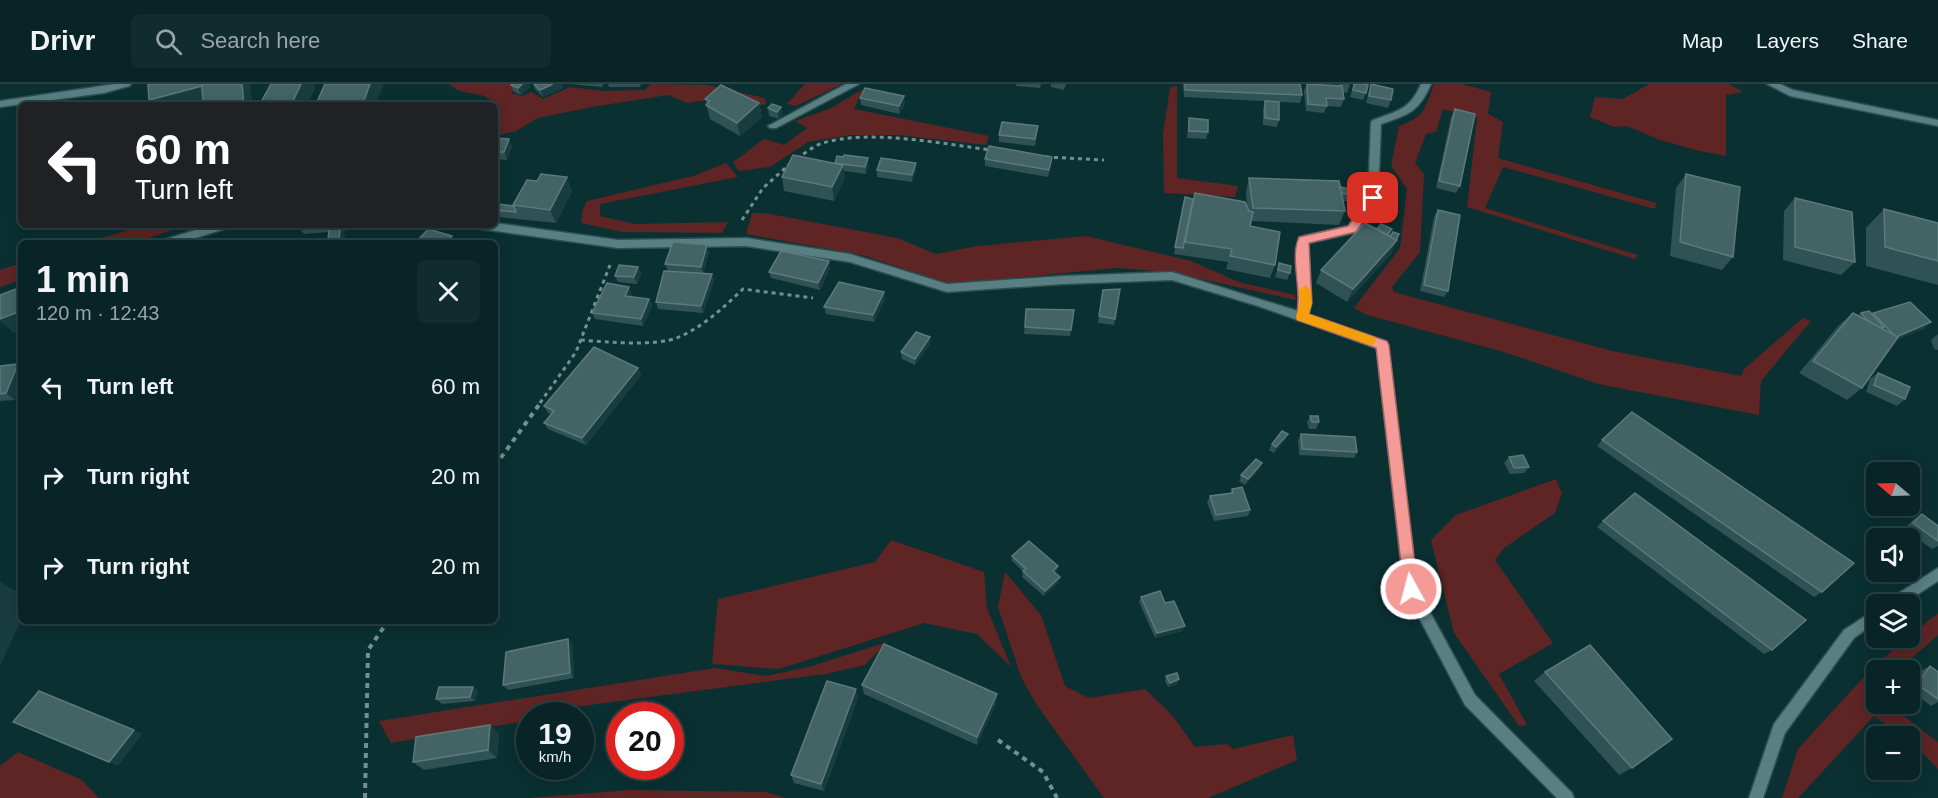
<!DOCTYPE html>
<meta charset="utf-8">
<style>
:root{--surface:#082426;--page:#112c2e;--text:#f1f3f6;--muted:#98a4a7;--line:#294143}
body{margin:0;font-family:Arial,sans-serif;background:var(--page);color:var(--text);height:100vh;display:flex;flex-direction:column;font-size:22px;white-space:nowrap}
*{box-sizing:border-box;margin:0}
p{font-size:20px;color:var(--muted)}
.icon{flex:none;width:33px;height:33px;fill:none;stroke:currentColor;stroke-width:2;stroke-linecap:round;stroke-linejoin:round}
.map{position:relative;flex:1;overflow:hidden}
.panel{position:absolute;left:18px;top:156px;width:480px;height:384px;display:flex;flex-direction:column;background:var(--surface);border-radius:9px;box-shadow:0 3px 15px #0003,0 0 0 2px var(--line)}
.panel>*{flex:none}
.hud{position:absolute;left:18px;top:18px;width:480px;height:126px;border-radius:9px;box-shadow:0 3px 15px #0003,0 0 0 2px var(--line);background:#202124;color:#fff;overflow:hidden}
.needle{width:39px;rotate:289deg}
.fabs{position:absolute;left:1866px;top:378px;display:grid;gap:12px}
.fabs a{display:grid;place-items:center;width:54px;height:54px;border-radius:9px;background:var(--surface);box-shadow:0 3px 15px #0003,0 0 0 2px var(--line);font-size:30px}
.speed{position:absolute;left:516px;top:618px;display:flex;gap:12px;font-size:30px;font-weight:700;text-align:center}
.speed>*{display:grid;place-content:center;width:78px;height:78px;border-radius:50%;background:var(--surface);box-shadow:0 3px 15px #0003,0 0 0 2px var(--line);line-height:1}
.speed small{font-size:15px;font-weight:400}
.speed .limit{border:9px solid #d22;background:#fff;color:#111}
.pin{position:absolute;display:grid;place-items:center;width:51px;height:51px;color:#fff;margin:-26px;border-radius:12px;box-shadow:0 3px 9px #0006}
.me{position:absolute;width:66px;margin:-33px;rotate:353deg;stroke-linejoin:round;filter:drop-shadow(0 0 4px #0008)}
.turn{display:flex;align-items:center;gap:21px;height:126px;padding:0 18px;font-size:27px}
.turn .icon{width:78px;height:78px;stroke-width:2.5}
.turn b{display:block;font-size:42px;line-height:51px}
.round{display:grid;place-items:center;flex:none;width:63px;height:63px;border-radius:9px;background:var(--page)}
.summary{display:flex;align-items:center;justify-content:space-between;height:102px;padding:0 18px}
h1{font-size:36px;font-weight:600;line-height:45px}
ul{padding:0;list-style:none}
li{display:flex;align-items:center;gap:18px;height:90px;padding:0 18px}
li div{flex:1}
li b{display:block;font-size:22px}
li em{font-style:normal}
header{display:flex;align-items:center;gap:36px;box-sizing:border-box;height:84px;padding:0 30px;background:var(--surface);border-bottom:2px solid var(--line)}
header strong{font-size:28px}
nav{display:flex;gap:33px;margin-inline-start:auto;font-size:21px}
.search{width:420px;height:54px;background:var(--page);display:flex;align-items:center;gap:15px;box-sizing:border-box;padding:0 21px;border-radius:9px;color:var(--muted);font-size:22px}
.map>svg:first-child{display:block}
.green{fill:#5e2524}
.lines{fill:none;stroke-linecap:round;stroke-linejoin:round}
.lane-casing{stroke:#2c4f51;stroke-width:3}
.path-far1{stroke:#749092;stroke-width:3;stroke-dasharray:4 4;stroke-linecap:butt}
.path{stroke:#749092;stroke-width:4;stroke-dasharray:5 5;stroke-linecap:butt}
.lane{fill:#597f82;fill-rule:evenodd}
.wall{fill:#305254}
.shaded-wall{fill:#193d3f}
.building{fill:#436365;stroke:#5c7a7c;stroke-width:1.5}
.route{fill:#f59b97;stroke:#9f6562;stroke-width:1.5}
.slow{fill:#f59e0b}
</style>
<header>
<strong>Drivr</strong>
<div class="search"><svg class="icon" aria-label="search" viewBox="0 0 24 24"><circle cx="10" cy="10" r="6"/><path d="M15 15l6 6"/></svg>Search here</div>
<nav><a>Map</a><a>Layers</a><a>Share</a></nav>
</header>
<div class="map">
<svg width="1938" height="714" viewBox="0 0 1938 714">
<rect width="100%" height="100%" fill="#0a3032"/>
<g class="green">
<path d="M449 0H521L511 9 522 12 531 8 543 15 570 3 603 7 645 6 651 0 707 1 765 14 766 20 756 22 717 14 688 19 668 11 592 23 538 34 516 47 495 52V37L500 28C484 0 468 17 449 0Z"/>
<polygon points="805,0 842,0 796,22 787,20"/>
<path d="M1434 0H1462L1491 8 1488 30 1503 38 1498 74 1656 119 1655 125 1503 83 1485 124 1638 171 1635 175 1467 123 1477 34 1443 25 1436 48 1426 50 1415 79 1424 90 1420 168 1392 203 1394 208 1612 267 1741 292 1744 285 1803 234 1811 237 1761 297 1759 331 1598 300 1504 268 1367 231 1354 224 1400 164 1407 105 1391 82 1399 42C1424 34 1426 23 1434 0Z"/>
<polygon points="1649,0 1729,0 1743,8 1726,11 1726,72 1699,67 1660,56 1627,42 1614,43 1590,33 1595,13 1623,15"/>
<polygon points="1177,2 1177,94 1238,102 1235,113 1164,109 1163,50 1170,3"/>
<polygon points="863,5 854,25 989,52 986,61 898,51 851,51 808,58 770,83 739,87 733,78 764,55 784,61 807,44 795,37 831,24"/>
<polygon points="726,79 738,93 600,120 600,132 635,140 728,138 722,149 623,148 581,139 583,125 587,117 693,92"/>
<polygon points="752,129 765,129 897,154 936,170 978,162 1086,152 1191,177 1239,198 1295,211 1296,216 1169,188 1116,184 950,200 862,171 746,150"/>
<polygon points="145,141 188,141 133,159 86,159"/>
<polygon points="21,179 21,196 0,203 0,186"/>
<polygon points="1556,395 1562,409 1555,429 1504,464 1495,476 1553,559 1499,590 1527,641 1519,642 1454,549 1431,456 1456,431"/>
<polygon points="891,456 984,488 987,524 1011,583 977,550 924,539 779,585 712,580 718,515 875,478"/>
<polygon points="1005,488 1041,531 1065,602 1089,614 1145,605 1172,631 1195,663 1227,660 1233,665 1293,651 1297,676 1208,714 1104,714 1036,620 1021,593 998,523"/>
<polygon points="1938,529 1938,551 1898,586 1876,586 1876,620 1888,620 1938,658 1938,685 1910,656 1910,652 1904,652 1874,632 1798,714 1782,714 1798,665 1873,583"/>
<polygon points="887,558 865,581 825,590 552,626 537,631 530,632 529,635 521,638 391,659 379,637 715,584 766,592 812,582"/>
<polygon points="18,668 82,696 99,714 0,714 0,682"/>
<polygon points="630,706 765,708 786,714 529,714"/>
</g>
<g class="lines">
<g class="lane-casing">
<g id="lane">
<polygon points="115,0 131,0 129,2 104,9 0,23 0,17"/>
<polygon points="846,0 859,0 776,44 770,44 768,42"/>
<path d="M1421 0H1431C1419 28 1408 31 1381 40L1378 114 1356 148 1309 159C1305 183 1313 207 1308 231L1386 258 1417 504 1475 611 1572 709 1574 714H1557L1465 621 1404 505 1377 264 1258 222 1172 196 1063 200 947 208 850 178 746 162 618 164 481 145 476 141H495V139L618 156 746 154 850 170 947 200 1063 192 1172 188 1298 227C1302 203 1295 180 1299 156L1304 152 1349 142 1368 114 1371 38 1373 36C1397 27 1410 26 1421 0Z"/>
<polygon points="1767,0 1780,0 1793,6 1938,36 1938,42 1790,12"/>
<polygon points="212,141 229,141 228,144 179,159 162,159 163,156"/>
<polygon points="1938,484 1938,497 1903,520 1887,520 1888,516"/>
<polygon points="1876,525 1876,538 1854,554 1785,649 1763,714 1749,714 1774,640 1844,546"/>
</g>
</g>
<g class="path-far1">
<polyline points="1046,73 1104,76"/>
<path d="M797 75C804 70 812 63 820 60 866 44 943 60 991 66"/>
<polyline points="742,136 763,104 791,79"/>
<path d="M581 256C606 258 657 263 679 253 704 242 724 223 743 205L813 214"/>
<polyline points="540,319 576,268 610,181"/>
</g>
<g class="path">
<polyline points="495,382 541,318"/>
<polyline points="998,656 1043,688 1057,714"/>
<polyline points="365,714 368,566 388,537"/>
</g>
<use href="#lane" class="lane"/>
</g>
<g class="wall">
<polygon points="533,0 562,0 563,4 543,13 535,5"/>
<polygon points="568,0 604,0 602,3"/>
<polygon points="608,0 641,0 640,3 609,3"/>
<polygon points="1016,0 1041,0 1040,4 1016,2"/>
<polygon points="1051,0 1066,0 1064,6 1051,3"/>
<polygon points="1183,0 1300,0 1302,11 1300,19 1184,13"/>
<polygon points="1307,0 1339,2 1339,0 1350,0 1347,9 1343,8 1344,15 1341,23 1327,22 1324,29 1306,27 1304,7"/>
<polygon points="1354,0 1366,9 1363,16 1350,13"/>
<polygon points="1371,0 1391,16 1388,24 1366,19"/>
<polygon points="383,1 375,21 317,21 316,20"/>
<polygon points="511,1 530,3 521,11 514,8"/>
<polygon points="315,3 307,21 261,21 260,20"/>
<polygon points="860,14 905,20 899,30 861,21"/>
<polygon points="705,15 759,19 762,33 740,52 710,35"/>
<polygon points="1265,17 1279,36 1277,43 1263,41 1263,25"/>
<polygon points="768,24 783,30 779,35 769,32"/>
<polygon points="1455,25 1460,102 1456,109 1436,104 1451,33"/>
<polygon points="1189,34 1208,48 1206,55 1187,54 1188,41"/>
<polygon points="1037,49 1035,62 999,58 999,51"/>
<polygon points="495,54 512,62 507,76 495,75"/>
<polygon points="985,75 1051,80 1048,93 985,82"/>
<polygon points="835,79 869,81 866,90 844,87 845,94 834,117 784,107 782,93"/>
<polygon points="877,86 916,86 912,98 877,93"/>
<polygon points="1686,90 1733,173 1722,186 1670,172 1676,104"/>
<polygon points="1249,94 1340,103 1354,111 1351,118 1343,117 1345,127 1339,141 1251,137 1250,142 1275,181 1270,194 1226,185 1228,178 1174,170 1185,113 1247,123 1246,108"/>
<polygon points="572,107 556,139 499,133 495,126 514,122 513,121"/>
<polygon points="1795,114 1855,178 1841,191 1783,176 1784,127"/>
<polygon points="1884,125 1938,139 1938,201 1866,182 1866,144"/>
<polygon points="1438,126 1448,207 1444,213 1420,207 1434,133"/>
<polygon points="300,141 350,141 349,146 342,147 345,151 328,156 329,148 304,150 299,143"/>
<polygon points="1377,145 1392,145 1389,152 1390,153 1399,150 1391,170 1347,218 1316,199 1321,186"/>
<polygon points="452,152 456,159 421,159 419,155"/>
<polygon points="709,168 703,190 712,190 714,197 703,229 658,225 656,218 668,187 665,180"/>
<polygon points="829,177 830,184 820,206 771,194 769,188"/>
<polygon points="1279,179 1290,189 1287,196 1275,193"/>
<polygon points="638,183 641,190 637,200 618,198 615,192"/>
<polygon points="1120,205 1114,241 1098,239 1103,206"/>
<polygon points="632,210 631,213 649,215 652,222 643,242 595,235 592,229"/>
<polygon points="885,215 874,238 826,230 824,223"/>
<polygon points="1026,225 1074,226 1070,252 1024,250"/>
<polygon points="1853,229 1858,231 1861,229 1872,230 1873,229 1931,238 1923,245 1896,256 1862,304 1847,316 1799,289 1839,241"/>
<polygon points="1938,250 1938,266 1934,265 1931,256"/>
<polygon points="930,260 915,281 902,275 901,268"/>
<polygon points="0,282 21,282 21,300 15,316 0,317"/>
<polygon points="638,284 641,291 586,361 548,345 544,339 551,330 548,329 544,322"/>
<polygon points="1878,289 1905,315 1897,322 1866,308 1870,295"/>
<polygon points="1310,332 1319,338 1316,345 1309,345 1307,338"/>
<polygon points="1288,350 1285,356 1274,369 1269,366 1272,360"/>
<polygon points="1301,350 1357,368 1354,374 1299,371 1298,356"/>
<polygon points="1602,356 1822,508 1814,513 1597,362"/>
<polygon points="1509,373 1529,383 1524,389 1510,390 1504,379"/>
<polygon points="1260,385 1245,401 1239,397 1241,391"/>
<polygon points="1232,405 1250,426 1248,432 1214,437 1207,418 1210,412 1230,409"/>
<polygon points="1922,430 1938,442 1938,462 1932,465 1904,445 1913,436"/>
<polygon points="1603,437 1772,566 1764,570 1597,443"/>
<polygon points="1012,472 1058,482 1057,487 1055,489 1060,493 1059,498 1044,512 1022,493 1023,487 1012,477"/>
<polygon points="1141,513 1165,519 1183,547 1155,554 1139,518"/>
<polygon points="572,559 574,594 508,606 503,601"/>
<polygon points="1930,582 1938,588 1938,618 1931,622 1910,606 1910,602 1920,587"/>
<polygon points="1545,588 1632,684 1619,691 1534,597"/>
<polygon points="1166,592 1179,595 1177,600 1168,603 1165,597"/>
<polygon points="862,601 997,610 996,619 977,661 864,610"/>
<polygon points="478,607 475,617 442,620 436,615"/>
<polygon points="858,614 824,707 794,699 791,691"/>
<polygon points="499,649 497,674 424,686 413,678"/>
</g>
<g class="shaded-wall">
<polygon points="242,0 250,0 253,21 244,21"/>
<polygon points="301,0 314,0 315,3 307,21 293,21 292,19"/>
<polygon points="370,0 383,0 383,1 375,21 364,21 363,19"/>
<polygon points="522,0 529,0 530,3 521,11 518,4"/>
<polygon points="553,0 562,0 563,4 543,13 540,6"/>
<polygon points="202,2 212,16 194,21 153,21 149,16"/>
<polygon points="904,12 905,20 899,30 899,22"/>
<polygon points="759,19 762,33 740,52 737,39"/>
<polygon points="781,23 783,30 779,35 777,28"/>
<polygon points="509,55 512,62 507,76 504,68"/>
<polygon points="868,74 869,81 866,90 865,83"/>
<polygon points="916,79 916,86 912,98 912,91"/>
<polygon points="843,81 845,94 834,117 832,103"/>
<polygon points="567,93 572,107 556,139 550,126"/>
<polygon points="345,141 350,141 349,146"/>
<polygon points="340,144 345,151 344,159 339,159"/>
<polygon points="1399,150 1391,170 1347,218 1353,205"/>
<polygon points="452,152 456,159 446,159"/>
<polygon points="707,161 709,168 703,190 701,183"/>
<polygon points="829,177 830,184 820,206 818,199"/>
<polygon points="638,183 641,190 637,200 634,193"/>
<polygon points="712,190 714,197 703,229 701,222"/>
<polygon points="629,203 632,210 628,219 625,212"/>
<polygon points="884,208 885,215 874,238 873,231"/>
<polygon points="649,215 652,222 643,242 641,235"/>
<polygon points="21,227 21,246 14,249 0,237 0,235"/>
<polygon points="1931,238 1923,245 1889,259 1896,253"/>
<polygon points="930,253 930,260 915,281 915,275"/>
<polygon points="18,280 21,282 21,300 15,316 6,309"/>
<polygon points="638,284 641,291 586,361 582,354"/>
<polygon points="1288,350 1285,356 1274,369 1276,363"/>
<polygon points="1262,379 1260,385 1245,401 1248,395"/>
<polygon points="1058,482 1057,487 1052,492 1053,487"/>
<polygon points="1060,493 1059,498 1044,512 1045,507"/>
<polygon points="0,498 21,510 21,536 0,582"/>
<polygon points="1185,542 1183,547 1155,554 1157,549"/>
<polygon points="568,555 572,559 574,594 570,589"/>
<polygon points="1179,595 1177,600 1168,603 1170,599"/>
<polygon points="473,603 478,607 475,617 470,613"/>
<polygon points="856,605 858,614 824,707 821,700"/>
<polygon points="997,610 996,619 977,661 977,653"/>
<polygon points="490,641 499,649 497,674 488,666"/>
<polygon points="134,646 142,650 118,682 109,678"/>
</g>
<g class="building">
<polygon points="148,0 242,0 244,21 203,21 202,2 149,16"/>
<polygon points="271,0 301,0 292,19 260,20"/>
<polygon points="325,0 370,0 363,19 316,20"/>
<polygon points="512,0 522,0 518,4 511,1"/>
<polygon points="534,0 553,0 540,6"/>
<polygon points="1185,0 1300,0 1302,11 1185,6"/>
<polygon points="1307,0 1342,2 1344,15 1326,14 1327,22 1308,20"/>
<polygon points="1354,0 1362,0 1368,1 1366,9 1353,6"/>
<polygon points="1371,0 1393,5 1391,16 1369,12"/>
<polygon points="721,1 759,19 737,39 706,21 710,17 705,15"/>
<polygon points="865,4 904,12 899,22 860,14"/>
<polygon points="1265,17 1279,18 1279,36 1265,34"/>
<polygon points="772,20 781,23 777,28 768,24"/>
<polygon points="1455,25 1475,30 1460,102 1439,97"/>
<polygon points="1189,34 1208,36 1208,48 1189,47"/>
<polygon points="1002,38 1038,42 1035,55 999,51"/>
<polygon points="495,54 509,55 504,68 495,68"/>
<polygon points="989,62 1052,73 1049,86 985,75"/>
<polygon points="793,71 843,81 832,103 782,93"/>
<polygon points="844,71 868,74 865,83 835,79 837,72 843,73"/>
<polygon points="881,74 916,79 912,91 877,86"/>
<polygon points="541,90 567,93 550,126 513,121 527,96 537,97"/>
<polygon points="1686,90 1740,103 1733,173 1680,158"/>
<polygon points="1249,94 1339,97 1345,127 1253,124"/>
<polygon points="1340,103 1354,106 1354,111 1341,109"/>
<polygon points="1195,109 1245,118 1249,127 1253,128 1250,142 1280,148 1275,181 1230,172 1232,165 1185,158"/>
<polygon points="1185,113 1193,115 1183,164 1175,163"/>
<polygon points="1795,114 1852,128 1855,178 1795,163"/>
<polygon points="498,120 514,122 516,128 495,126"/>
<polygon points="1884,125 1938,139 1938,177 1885,163"/>
<polygon points="1438,126 1460,131 1448,207 1424,201"/>
<polygon points="1365,139 1397,156 1353,205 1321,186"/>
<polygon points="1381,140 1392,145 1387,151 1377,145"/>
<polygon points="300,141 324,141 299,143"/>
<polygon points="340,144 339,159 320,159 321,156 328,156 329,146"/>
<polygon points="428,145 452,152 446,159 432,159 419,155"/>
<polygon points="1393,148 1399,150 1396,156 1390,153"/>
<polygon points="673,158 707,161 701,183 665,180"/>
<polygon points="781,167 829,177 818,199 769,188"/>
<polygon points="1279,179 1291,182 1290,189 1278,186"/>
<polygon points="619,181 638,183 634,193 615,192"/>
<polygon points="664,187 712,190 701,222 656,218"/>
<polygon points="839,198 884,208 873,231 824,223"/>
<polygon points="607,199 629,203 625,212 649,215 641,235 592,229"/>
<polygon points="21,203 21,227 0,235 0,211"/>
<polygon points="1120,205 1115,235 1099,232 1103,206"/>
<polygon points="1910,218 1931,238 1896,253 1873,229"/>
<polygon points="1026,225 1074,226 1071,246 1025,243"/>
<polygon points="1869,227 1884,243 1881,244 1868,237 1861,229"/>
<polygon points="1853,229 1898,253 1862,304 1813,277"/>
<polygon points="916,248 930,253 915,275 901,268"/>
<polygon points="594,263 638,284 582,354 544,339 554,327 544,322"/>
<polygon points="18,280 6,309 0,310 0,282"/>
<polygon points="1878,289 1910,303 1905,315 1874,301"/>
<polygon points="1632,328 1854,479 1822,508 1602,356"/>
<polygon points="1310,332 1318,332 1319,338 1312,338"/>
<polygon points="1282,347 1288,350 1276,363 1272,360"/>
<polygon points="1301,350 1355,353 1357,368 1302,365"/>
<polygon points="1523,371 1529,383 1514,384 1509,373"/>
<polygon points="1256,375 1262,379 1248,395 1241,391"/>
<polygon points="1242,403 1250,426 1216,431 1210,412 1233,409 1232,405"/>
<polygon points="1635,409 1806,536 1772,566 1603,437"/>
<polygon points="1922,430 1938,442 1938,457 1913,439"/>
<polygon points="1029,457 1058,482 1053,487 1060,493 1045,507 1023,487 1026,485 1012,472"/>
<polygon points="1160,507 1165,519 1174,517 1185,542 1157,549 1141,513"/>
<polygon points="568,555 570,589 503,601 506,568"/>
<polygon points="884,560 997,610 977,653 862,601"/>
<polygon points="1590,561 1672,655 1632,684 1545,588"/>
<polygon points="1930,582 1938,588 1938,615 1917,600"/>
<polygon points="1177,589 1179,595 1170,599 1166,592"/>
<polygon points="827,597 856,605 821,700 791,691"/>
<polygon points="439,603 473,603 470,613 436,615"/>
<polygon points="39,607 134,646 109,678 13,638"/>
<polygon points="490,641 488,666 413,678 416,653"/>
</g>
<path class="route" d="M1373 110 1379 114 1356 148 1309 159 1312 219 1309 230 1387 257 1389 261 1418 505 1416 509 1411 511 1406 509 1404 505 1376 264 1297 236 1296 233C1303 206 1289 175 1299 153L1348 142 1369 111Z"/>
<polygon class="slow" points="1305,201 1311,206 1312,219 1309,230 1374,253 1376,256 1374,260 1370,261 1297,236 1296,233 1300,219 1299,206"/>
</svg>
<div class="fabs">
<a><svg class="needle" viewBox="-14 -14 28 28"><path d="M0-13l5 13h-10z" fill="#e53935"/><path d="M0 13l5-13h-10z" fill="#98a4a7"/></svg></a>
<a><svg class="icon" aria-label="sound" viewBox="0 0 24 24"><path d="M4 9h4l5-4v14l-5-4H4zM17 9q2 3 0 6"/></svg></a>
<a><svg class="icon" aria-label="layers" viewBox="0 0 24 24"><path d="M12 4l9 5-9 5-9-5zM3 14l9 5 9-5"/></svg></a>
<a>+</a>
<a>−</a>
</div>
<div class="speed"><div>19<small>km/h</small></div><div class="limit">20</div></div>
<div class="pin" style="left:1373px;top:114px;background:#d93025"><svg class="icon" aria-label="arrive" viewBox="0 0 24 24"><path d="M6 21V4h12l-3 4 3 4H6"/></svg></div>
<svg class="me" style="left:1411px;top:505px" viewBox="-20 -20 40 40"><circle r="17" fill="#f59b97" stroke="#fff" stroke-width="3"/><path d="M0-11L8 9 0 5-8 9z" fill="#fff"/></svg>
<div class="hud">
<div class="turn"><svg class="icon" aria-label="left" viewBox="0 0 24 24"><path d="M17 20v-9H6M10 6l-5 5 5 5"/></svg><div><b>60 m</b>Turn left</div></div>
</div>
<section class="panel">
<div class="summary"><div><h1>1 min</h1><p>120 m · 12:43</p></div><a class="round"><svg class="icon" aria-label="close" viewBox="0 0 24 24"><path d="M6 6l12 12M18 6L6 18"/></svg></a></div>
<ul>
<li><svg class="icon" aria-label="left" viewBox="0 0 24 24"><path d="M17 20v-9H6M10 6l-5 5 5 5"/></svg><div><b>Turn left</b></div><em>60 m</em></li>
<li><svg class="icon" aria-label="right" viewBox="0 0 24 24"><path d="M7 20v-9h11M14 6l5 5-5 5"/></svg><div><b>Turn right</b></div><em>20 m</em></li>
<li><svg class="icon" aria-label="right" viewBox="0 0 24 24"><path d="M7 20v-9h11M14 6l5 5-5 5"/></svg><div><b>Turn right</b></div><em>20 m</em></li>
</ul>
</section>
</div>
